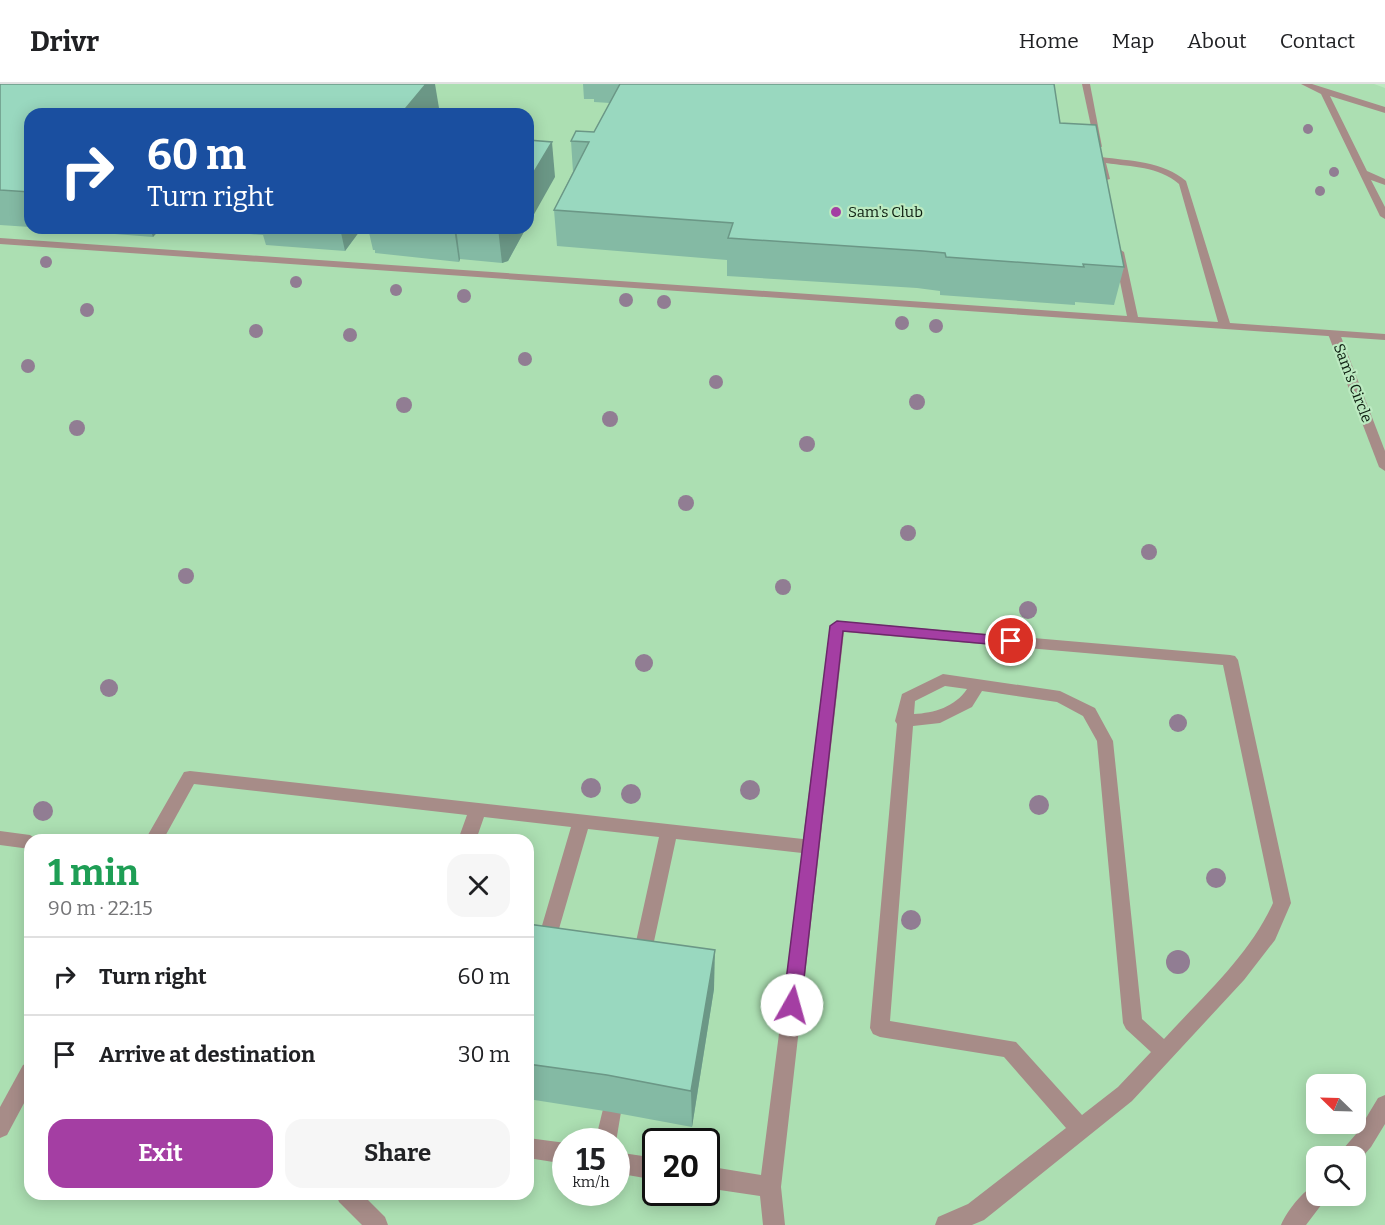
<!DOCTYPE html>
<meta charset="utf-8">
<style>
:root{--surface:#fff;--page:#f6f6f6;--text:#202124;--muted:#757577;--line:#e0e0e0;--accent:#a43ea3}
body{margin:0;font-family:Bitter,serif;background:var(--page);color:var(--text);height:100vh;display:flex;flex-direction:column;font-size:22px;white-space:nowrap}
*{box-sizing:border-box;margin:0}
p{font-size:20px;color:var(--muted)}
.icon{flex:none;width:33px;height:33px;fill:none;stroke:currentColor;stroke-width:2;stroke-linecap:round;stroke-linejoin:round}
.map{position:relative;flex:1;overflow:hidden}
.side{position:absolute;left:24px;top:750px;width:510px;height:366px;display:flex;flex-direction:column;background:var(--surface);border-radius:18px;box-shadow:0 3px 15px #0003}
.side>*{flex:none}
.top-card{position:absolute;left:24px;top:24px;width:510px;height:126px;border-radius:18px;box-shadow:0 3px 15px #0003;background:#1a4fa0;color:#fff;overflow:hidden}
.needle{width:39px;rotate:293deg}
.controls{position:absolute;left:1306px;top:990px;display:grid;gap:12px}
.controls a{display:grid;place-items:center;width:60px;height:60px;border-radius:12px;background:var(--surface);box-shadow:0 3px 15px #0003;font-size:30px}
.speed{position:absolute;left:552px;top:1044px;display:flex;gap:12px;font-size:30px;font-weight:700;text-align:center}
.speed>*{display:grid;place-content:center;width:78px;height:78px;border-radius:50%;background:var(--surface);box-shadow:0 3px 15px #0003;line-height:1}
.speed small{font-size:15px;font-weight:400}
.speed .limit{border:3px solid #111;border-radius:9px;background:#fff;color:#111}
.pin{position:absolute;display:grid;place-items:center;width:51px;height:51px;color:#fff;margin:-26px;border:3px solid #fff;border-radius:50%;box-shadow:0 2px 6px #0007}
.me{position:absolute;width:66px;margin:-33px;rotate:7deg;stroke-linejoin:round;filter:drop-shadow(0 0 4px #0008)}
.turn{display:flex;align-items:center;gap:21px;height:126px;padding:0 24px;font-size:27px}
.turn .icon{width:78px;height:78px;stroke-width:2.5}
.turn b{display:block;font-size:42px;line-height:51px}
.round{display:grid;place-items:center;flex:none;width:63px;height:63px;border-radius:18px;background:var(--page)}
.summary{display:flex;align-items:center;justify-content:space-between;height:102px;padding:0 24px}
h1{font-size:36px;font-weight:700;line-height:45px;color:#1e9e55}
.primary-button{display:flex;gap:12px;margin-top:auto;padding:12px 24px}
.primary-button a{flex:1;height:69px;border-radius:18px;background:var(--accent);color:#fff;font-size:24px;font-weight:700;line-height:69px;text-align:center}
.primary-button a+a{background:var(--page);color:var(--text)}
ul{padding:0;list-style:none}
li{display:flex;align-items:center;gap:18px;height:78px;padding:0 24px;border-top:2px solid var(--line)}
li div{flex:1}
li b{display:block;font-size:22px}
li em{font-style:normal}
header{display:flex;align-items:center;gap:36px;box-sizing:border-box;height:84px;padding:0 30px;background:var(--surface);border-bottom:2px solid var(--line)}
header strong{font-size:28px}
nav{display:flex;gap:33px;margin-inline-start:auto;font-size:21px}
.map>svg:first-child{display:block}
.built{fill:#acdfb2;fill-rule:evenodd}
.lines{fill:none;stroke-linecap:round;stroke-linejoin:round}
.lane{fill:#a78c88;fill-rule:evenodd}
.street{fill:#a78c88;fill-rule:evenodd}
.tree{fill:#917d93}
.wall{fill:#84baa4}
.shaded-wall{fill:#6b9786}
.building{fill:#99d8bf;stroke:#6b9786;stroke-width:1.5}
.route{fill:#a43ea3;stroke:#6b286a;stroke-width:1.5}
.poi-dot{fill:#a43ea3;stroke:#bceac1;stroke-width:2}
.labels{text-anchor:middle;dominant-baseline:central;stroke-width:4.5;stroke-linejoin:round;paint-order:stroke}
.far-poi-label{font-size:15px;fill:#0c1d0f;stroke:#bceac1;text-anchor:start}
.far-street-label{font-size:15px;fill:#0c1d0f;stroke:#bceac1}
</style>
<header>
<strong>Drivr</strong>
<nav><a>Home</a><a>Map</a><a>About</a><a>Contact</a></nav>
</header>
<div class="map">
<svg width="1385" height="1141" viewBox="0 0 1385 1141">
<rect width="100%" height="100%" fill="#bceac1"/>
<path class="built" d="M0 0H1374L1385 4V1141H0ZM30 30H528V144H30ZM30 756H528V1110H30ZM1317 1000H1356V1040H1317ZM566 1058H616V1108H566ZM656 1058H706V1108H656ZM1317 1072H1356V1112H1317Z"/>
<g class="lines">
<g class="lane">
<polygon points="1082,0 1090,0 1102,63 1095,61"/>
<polygon points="1301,0 1312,0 1385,23 1385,29 1330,12 1367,87 1385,95 1385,101 1371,96 1385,123 1385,135 1380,132 1321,10"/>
<path d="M1101 73C1130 77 1163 77 1186 97L1230 239 1385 250V256L0 160V154L1127 232 1114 168 1119 165 1124 168 1138 233 1218 238 1179 100C1158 82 1132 83 1106 79L1110 95 1102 97 1097 76Z"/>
<path d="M837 537 1230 571 1235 572 1238 576 1291 819 1275 856 1244 896 1132 1017 984 1136 972 1141H935L938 1133 968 1120 1066 1044 1004 973 880 953 873 950 870 944 897 640 895 637 902 610 943 590 1060 607 1095 624 1113 657 1142 935 1164 955C1203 912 1249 872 1273 819L1223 581 844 548 781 1103 785 1141H763L760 1112 706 1104V1082L761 1091 802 769 676 755 650 876 648 882 641 884 634 882 632 876 659 753 588 745 554 862 552 868 545 870 538 868 536 862 571 743 484 733 476 756H458L467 731 194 700 163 756H145L184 688 190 687 803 755 830 542ZM945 602 967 605C955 623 934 629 914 630L915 617ZM982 607 1057 618 1083 632 1097 657 1123 939 1126 945 1151 968 1118 1003 1082 1031 1016 958 890 937 913 642 940 639 972 623Z"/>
<polygon points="0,747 30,751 38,756 30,756 30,765 0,761"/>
<polygon points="30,978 30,1008 7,1051 0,1054 0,1023 23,981"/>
<polygon points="611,1018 618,1021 621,1028 616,1058 595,1058 604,1021"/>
<polygon points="528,1054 566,1059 566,1080 528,1074"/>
<polygon points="616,1068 656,1074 656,1096 616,1089"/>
<polygon points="336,1110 362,1110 385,1133 388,1141 362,1141 339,1118"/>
</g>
<g class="street">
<polygon points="1334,247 1340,250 1385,367 1385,387 1379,383 1328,250"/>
<polygon points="1385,1011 1385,1040 1371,1063 1356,1080 1356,1072 1340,1072 1343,1065 1357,1049 1378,1014"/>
<path d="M1317 1100V1112H1328L1306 1141H1281C1287 1127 1303 1106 1317 1100Z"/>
</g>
</g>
<g class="tree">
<circle cx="1308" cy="45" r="5"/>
<circle cx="1334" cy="88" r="5"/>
<circle cx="1320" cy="107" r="5"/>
<circle cx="46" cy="178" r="6"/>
<circle cx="296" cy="198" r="6"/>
<circle cx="396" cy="206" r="6"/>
<circle cx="464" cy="212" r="7"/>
<circle cx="626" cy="216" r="7"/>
<circle cx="664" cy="218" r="7"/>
<circle cx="87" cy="226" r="7"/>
<circle cx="902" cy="239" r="7"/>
<circle cx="936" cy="242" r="7"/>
<circle cx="256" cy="247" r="7"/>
<circle cx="350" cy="251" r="7"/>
<circle cx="525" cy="275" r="7"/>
<circle cx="28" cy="282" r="7"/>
<circle cx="716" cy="298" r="7"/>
<circle cx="917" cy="318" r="8"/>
<circle cx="404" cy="321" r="8"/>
<circle cx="610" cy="335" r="8"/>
<circle cx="77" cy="344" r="8"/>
<circle cx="807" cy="360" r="8"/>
<circle cx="686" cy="419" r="8"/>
<circle cx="908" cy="449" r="8"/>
<circle cx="1149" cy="468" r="8"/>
<circle cx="186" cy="492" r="8"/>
<circle cx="783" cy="503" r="8"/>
<circle cx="1028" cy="526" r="9"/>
<circle cx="644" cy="579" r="9"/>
<circle cx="109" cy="604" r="9"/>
<circle cx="1178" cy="639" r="9"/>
<circle cx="591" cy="704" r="10"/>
<circle cx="750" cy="706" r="10"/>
<circle cx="631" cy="710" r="10"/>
<circle cx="1039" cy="721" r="10"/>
<circle cx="43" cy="727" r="10"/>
<circle cx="1216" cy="794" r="10"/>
<circle cx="911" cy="836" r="10"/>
<circle cx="1178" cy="878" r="12"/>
</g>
<g class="wall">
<polygon points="0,0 439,24 30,30 30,143 0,141"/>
<polygon points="583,0 1054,0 1060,39 1124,183 1114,221 1075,218 1075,221 940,211 940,207 917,204 727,192 727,176 557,162 554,126 573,88 571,57 594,48 610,19 594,18 594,15 584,15"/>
<polygon points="39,144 161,144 153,153"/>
<polygon points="177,144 362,144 345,167 266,161 263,151"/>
<polygon points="368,144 526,144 508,177 502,179 460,175 459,178 375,169 375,166 373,166"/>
<polygon points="528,840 714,905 692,1043 611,1028 528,1015"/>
</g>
<g class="shaded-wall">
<polygon points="426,0 435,0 439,24 434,30 401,30"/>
<polygon points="552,58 555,93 528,141 528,98"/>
<polygon points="150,144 161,144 153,153"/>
<polygon points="340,144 362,144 345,167"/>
<polygon points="454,144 456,144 460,175 459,178"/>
<polygon points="498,144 526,144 508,177 502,179"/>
<polygon points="715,866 714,905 692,1043 691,1007"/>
</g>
<g class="building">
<polygon points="0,0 426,0 401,30 30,30 30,108 0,106"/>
<polygon points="620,0 1054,0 1060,39 1096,41 1124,183 1083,180 1084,183 946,173 945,169 923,167 728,154 733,139 554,126 589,58 571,57 576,47 594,48"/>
<polygon points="528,56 552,58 528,98"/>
<polygon points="528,840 715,866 691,1007 607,991 528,980"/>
</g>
<polygon class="route" points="837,537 1011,553 1017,557 1011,562 843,547 801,921 798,927 792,929 786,927 783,921 830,542"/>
<circle class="poi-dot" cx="836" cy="128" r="6"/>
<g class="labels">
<g class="far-poi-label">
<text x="848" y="128">Sam's Club</text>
</g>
<g class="far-street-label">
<text transform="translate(1353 299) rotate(69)">Sam's Circle</text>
</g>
</g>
</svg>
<div class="controls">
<a><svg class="needle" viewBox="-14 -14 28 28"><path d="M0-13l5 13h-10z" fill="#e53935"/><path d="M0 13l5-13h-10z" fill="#757577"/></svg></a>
<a><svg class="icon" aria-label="search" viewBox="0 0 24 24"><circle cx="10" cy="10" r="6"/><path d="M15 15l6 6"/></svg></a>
</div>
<div class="speed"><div>15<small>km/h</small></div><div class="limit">20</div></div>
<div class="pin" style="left:1011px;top:557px;background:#d93025"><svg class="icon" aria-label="arrive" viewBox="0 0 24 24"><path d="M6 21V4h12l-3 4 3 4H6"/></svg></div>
<svg class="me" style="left:792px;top:921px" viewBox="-20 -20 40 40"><circle r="19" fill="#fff"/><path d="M0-13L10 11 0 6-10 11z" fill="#a43ea3"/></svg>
<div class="top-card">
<div class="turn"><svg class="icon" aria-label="right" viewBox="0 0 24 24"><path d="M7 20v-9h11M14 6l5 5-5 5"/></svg><div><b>60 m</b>Turn right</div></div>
</div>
<section class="side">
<div class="summary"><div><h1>1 min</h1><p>90 m · 22:15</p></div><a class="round"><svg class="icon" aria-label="close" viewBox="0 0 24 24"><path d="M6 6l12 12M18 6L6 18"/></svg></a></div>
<ul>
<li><svg class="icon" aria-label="right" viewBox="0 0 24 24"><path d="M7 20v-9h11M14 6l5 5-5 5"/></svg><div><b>Turn right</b></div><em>60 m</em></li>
<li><svg class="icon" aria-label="arrive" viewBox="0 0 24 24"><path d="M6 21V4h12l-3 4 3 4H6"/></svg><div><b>Arrive at destination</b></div><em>30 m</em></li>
</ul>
<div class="primary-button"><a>Exit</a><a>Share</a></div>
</section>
</div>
